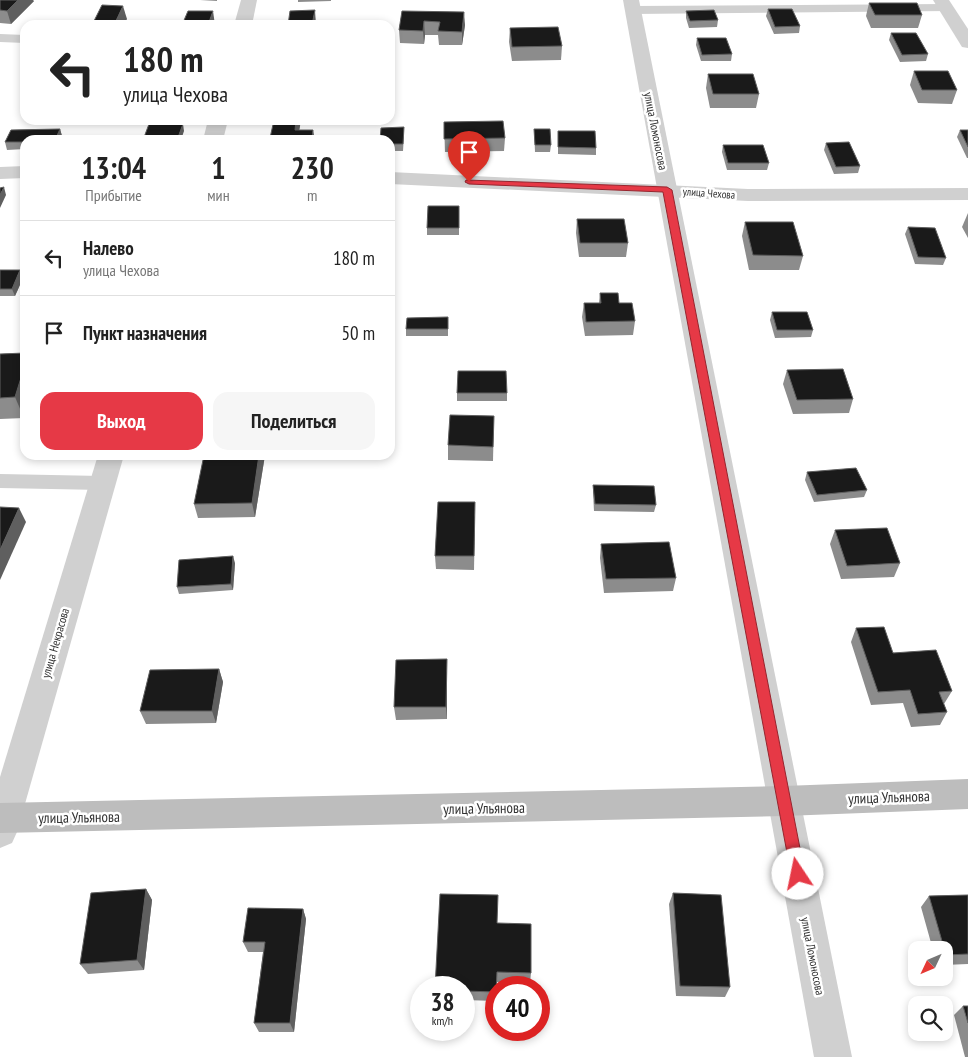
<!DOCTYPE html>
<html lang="ru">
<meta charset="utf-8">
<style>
:root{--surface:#fff;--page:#f6f6f6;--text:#222;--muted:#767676;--line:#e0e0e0;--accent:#e63946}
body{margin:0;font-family:"PT Sans Narrow",sans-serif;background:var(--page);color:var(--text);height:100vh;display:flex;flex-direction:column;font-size:19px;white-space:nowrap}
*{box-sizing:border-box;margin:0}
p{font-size:16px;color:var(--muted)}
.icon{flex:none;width:28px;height:28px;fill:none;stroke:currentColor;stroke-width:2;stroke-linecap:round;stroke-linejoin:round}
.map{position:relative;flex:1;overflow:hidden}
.sheet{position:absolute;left:20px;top:135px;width:375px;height:325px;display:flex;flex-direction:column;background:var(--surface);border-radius:15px;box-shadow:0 2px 8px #0003}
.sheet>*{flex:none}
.banner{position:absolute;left:20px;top:20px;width:375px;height:105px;border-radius:15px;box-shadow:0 2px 8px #0003;background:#fff;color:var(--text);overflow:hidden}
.needle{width:32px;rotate:226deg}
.fabs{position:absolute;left:908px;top:941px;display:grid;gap:10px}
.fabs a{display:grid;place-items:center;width:45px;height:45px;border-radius:10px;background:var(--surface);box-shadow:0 2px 8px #0003;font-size:25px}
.speed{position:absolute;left:410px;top:976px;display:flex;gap:10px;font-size:25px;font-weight:700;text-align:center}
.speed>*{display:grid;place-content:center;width:65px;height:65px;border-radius:50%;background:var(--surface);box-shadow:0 2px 8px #0003;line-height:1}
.speed small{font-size:12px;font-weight:400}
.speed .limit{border:8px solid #d22;background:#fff;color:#111}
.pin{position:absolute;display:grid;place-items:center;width:42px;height:42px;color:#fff;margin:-51px -21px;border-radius:50% 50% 50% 0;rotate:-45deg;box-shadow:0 0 5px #0007}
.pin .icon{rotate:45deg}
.me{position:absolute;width:55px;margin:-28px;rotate:349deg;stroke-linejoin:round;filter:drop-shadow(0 0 4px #0008)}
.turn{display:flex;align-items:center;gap:18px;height:105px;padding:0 20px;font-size:22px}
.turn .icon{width:65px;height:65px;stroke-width:2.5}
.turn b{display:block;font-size:35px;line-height:42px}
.eta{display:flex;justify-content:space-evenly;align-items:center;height:85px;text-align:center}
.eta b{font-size:30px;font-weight:600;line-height:35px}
.action{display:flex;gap:10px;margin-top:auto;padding:10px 20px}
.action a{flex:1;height:58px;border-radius:15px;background:var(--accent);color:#fff;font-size:20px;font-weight:600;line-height:58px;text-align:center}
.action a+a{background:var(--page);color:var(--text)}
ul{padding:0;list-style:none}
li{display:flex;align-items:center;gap:15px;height:75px;padding:0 20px;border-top:1px solid var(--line)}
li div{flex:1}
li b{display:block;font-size:19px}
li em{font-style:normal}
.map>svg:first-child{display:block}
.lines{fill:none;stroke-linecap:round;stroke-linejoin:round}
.service{fill:#d0d0d0;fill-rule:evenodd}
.minor{fill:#d0d0d0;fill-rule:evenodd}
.tertiary{fill:#d0d0d0;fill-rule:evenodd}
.secondary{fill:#bdbdbd;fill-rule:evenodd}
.wall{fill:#8c8c8c}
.shaded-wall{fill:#5f5f5f}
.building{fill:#1a1a1a;stroke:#5f5f5f}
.route{fill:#e63946;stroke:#96252e}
.labels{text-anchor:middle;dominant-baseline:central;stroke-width:5;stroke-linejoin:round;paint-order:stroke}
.far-street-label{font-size:11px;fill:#333;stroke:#fff}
.street-label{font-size:12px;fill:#333;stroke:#fff}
.near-street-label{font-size:15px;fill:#333;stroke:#fff}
</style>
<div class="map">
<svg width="968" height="1057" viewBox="0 0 968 1057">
<rect width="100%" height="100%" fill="#fff"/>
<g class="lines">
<g class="service">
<polygon points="946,4 952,8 950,11 633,14 627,10 633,6"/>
<polygon points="0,34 25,35 25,43 0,42"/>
<polygon points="0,474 102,476 109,478 112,483 109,488 102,490 0,488"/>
</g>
<g class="minor">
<polygon points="241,0 257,0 252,25 234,25"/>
<polygon points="933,0 949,0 968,29 968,48 962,47"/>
<polygon points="208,120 228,120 223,140 203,140"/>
<polygon points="25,166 25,178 0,179 0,167"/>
<polygon points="390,172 748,189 968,188 968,200 748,201 390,184"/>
<polygon points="98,455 124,455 17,832 12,843 0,848 0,777"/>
</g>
<polygon class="tertiary" points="623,0 639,0 852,1057 814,1057"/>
<polygon class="secondary" points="968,779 968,809 784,816 0,833 0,803 784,786"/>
</g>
<g class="wall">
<polygon points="0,0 34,1 11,24 0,23"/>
<polygon points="200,0 217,0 217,1"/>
<polygon points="298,0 331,0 331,1 298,2"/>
<polygon points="869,3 922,15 918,28 871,28 866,16"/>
<polygon points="768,9 800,26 799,33 774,34 766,16"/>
<polygon points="402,11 465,25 462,45 439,45 438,35 425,35 424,44 400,43 399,30"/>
<polygon points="686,11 718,20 717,27 689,28 686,18"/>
<polygon points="510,28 562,46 561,60 512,61 509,42"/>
<polygon points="891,33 928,54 926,61 900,62 889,40"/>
<polygon points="697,38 732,54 731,61 701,61 696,45"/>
<polygon points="914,71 957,90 952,104 918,103 910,85"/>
<polygon points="708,74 759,94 756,108 710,108 706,88"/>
<polygon points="301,120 299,130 315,140 270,140 270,138"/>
<polygon points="444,122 505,138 504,151 445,152"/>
<polygon points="404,127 404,134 403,151 390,151 390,140"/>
<polygon points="60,129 62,136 61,140 25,140 25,149 7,150 5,142 11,130"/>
<polygon points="534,129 551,145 550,152 535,152"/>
<polygon points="960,130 968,130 968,158 967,158 957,137"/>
<polygon points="558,131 596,148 596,155 558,154"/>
<polygon points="826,143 860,166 858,173 834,174 824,150"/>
<polygon points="723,145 769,163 767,170 727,170 722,152"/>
<polygon points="459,206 459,235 427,235 427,228"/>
<polygon points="968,213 968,238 962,227"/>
<polygon points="577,219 628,243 626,257 579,257 576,233"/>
<polygon points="745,222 803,256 799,270 749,270 742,236"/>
<polygon points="908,227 946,258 943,265 915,264 905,234"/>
<polygon points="0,270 23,278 15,296 0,296"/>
<polygon points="600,293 635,321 633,335 585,336 582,317 584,303 599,303"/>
<polygon points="772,312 813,330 811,337 775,338 770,320"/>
<polygon points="448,324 448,336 406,336 406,329"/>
<polygon points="25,353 25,415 24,418 0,419 0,354"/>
<polygon points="787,370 853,399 849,413 793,414 783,384"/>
<rect x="457" y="393" width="50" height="8"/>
<polygon points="494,416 493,461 448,460 448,445"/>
<polygon points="265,455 255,517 198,518 194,504"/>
<polygon points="807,472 867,490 864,497 814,502 805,480"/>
<polygon points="593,485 656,505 654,512 594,511 593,492"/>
<polygon points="475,516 474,570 436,569 435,556"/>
<polygon points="835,530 900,563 894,577 841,579 830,544"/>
<polygon points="601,544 676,578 673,591 604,593 600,558"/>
<polygon points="235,563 233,590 179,594 177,587"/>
<polygon points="856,628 952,691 944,704 947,712 940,725 911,727 903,703 871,705 851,642"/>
<polygon points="219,669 223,682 216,723 146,724 140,711"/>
<polygon points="447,672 447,719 396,720 394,707"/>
<polygon points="146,889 152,900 144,970 88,974 80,964"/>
<polygon points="673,893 730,987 725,997 676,996 669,904"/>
<polygon points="968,895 968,964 944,965 944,950 933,950 921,907 929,896"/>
<polygon points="303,909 306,919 294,1032 259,1032 254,1023 263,952 248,952 243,942"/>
<polygon points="497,923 531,973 530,983 497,982 496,1001 464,1000 464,988"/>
<polygon points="963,1006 968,1006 968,1057 965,1057 954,1015"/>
</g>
<g class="shaded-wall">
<polygon points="18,0 33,0 34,1 11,24 7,11"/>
<polygon points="123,6 127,19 124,25 114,25"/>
<polygon points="315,10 316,25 312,25"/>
<polygon points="213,11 215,25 208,25"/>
<polygon points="464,12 465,25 462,45 462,32"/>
<polygon points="424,21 425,35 424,44 423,31"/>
<polygon points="296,120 301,120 298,138 295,130"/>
<polygon points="183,124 184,131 181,140 177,140"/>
<polygon points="60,129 62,136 61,140 55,140"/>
<polygon points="313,130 315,140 312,140 312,138"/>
<polygon points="4,187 6,195 0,208 0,195"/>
<polygon points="20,270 23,278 15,296 12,289"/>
<polygon points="25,365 25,415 24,418 15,397"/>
<polygon points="259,455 265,455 255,517 252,503"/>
<polygon points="19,508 26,522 0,580 0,550"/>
<polygon points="233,556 235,563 233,590 231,584"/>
<polygon points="447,659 447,719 446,707"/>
<polygon points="219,669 223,682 216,723 212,711"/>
<polygon points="146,889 152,900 144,970 137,960"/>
<polygon points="303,909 306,919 294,1032 290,1023"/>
</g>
<g class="building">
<polygon points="0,0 18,0 7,11 0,10"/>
<polygon points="869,3 917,3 922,15 875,15"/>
<polygon points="102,5 123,6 114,25 92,25"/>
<polygon points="768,9 792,9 800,26 775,27"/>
<polygon points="315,10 312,25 288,25 290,11"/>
<polygon points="714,10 718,20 690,21 686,11"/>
<polygon points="188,11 213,11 208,25 182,25"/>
<polygon points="402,11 464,12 462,32 438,31 440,22 424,21 423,31 399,30"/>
<polygon points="558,27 562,46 512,47 510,28"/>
<polygon points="891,33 916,33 928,54 902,55"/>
<polygon points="697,38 726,38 732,54 702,55"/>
<polygon points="914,71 948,71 957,90 922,90"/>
<polygon points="708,74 753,74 759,94 713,94"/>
<polygon points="274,120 296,120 295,130 313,130 312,138 270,138"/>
<polygon points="503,121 505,138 444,139 444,122"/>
<polygon points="149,124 183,124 177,140 143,140"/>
<polygon points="404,127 403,144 390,144 390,140 380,140 381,128"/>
<polygon points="60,129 55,140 25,140 25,142 5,142 11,130"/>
<polygon points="534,129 550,129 551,145 535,145"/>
<polygon points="960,130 968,130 968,147"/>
<polygon points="558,131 595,131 596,148 558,147"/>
<polygon points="849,142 860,166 836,167 826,143"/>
<polygon points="723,145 763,145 769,163 728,163"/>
<polygon points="4,187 0,195 0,188"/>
<polygon points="428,206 459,206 459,228 427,228"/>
<polygon points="577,219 624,219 628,243 580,243"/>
<polygon points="745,222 793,222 803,256 753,255"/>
<polygon points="908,227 935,228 946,258 918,257"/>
<polygon points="0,270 20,270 12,289 0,289"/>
<polygon points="600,293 618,293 619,303 632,303 635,321 586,322 584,303 601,303"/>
<polygon points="772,312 807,312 813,330 777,330"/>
<polygon points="448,317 448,329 406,329 407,318"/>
<polygon points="25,353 25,365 15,397 0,398 0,354"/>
<polygon points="843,369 853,399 797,400 787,370"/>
<polygon points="458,371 506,371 507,393 457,393"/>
<polygon points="450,415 494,416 493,447 448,445"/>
<polygon points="204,455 259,455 252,503 194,504"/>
<polygon points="856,468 867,490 817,495 807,472"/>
<polygon points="593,485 654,486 656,505 595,504"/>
<polygon points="438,502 475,502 474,556 435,556"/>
<polygon points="0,507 19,508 0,550"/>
<polygon points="887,528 900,563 847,566 835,530"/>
<polygon points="669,542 676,578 606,579 601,544"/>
<polygon points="233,556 231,584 177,587 179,560"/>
<polygon points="884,627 893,653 936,650 952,691 939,692 947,712 918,714 910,690 878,692 856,628"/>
<polygon points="447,659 446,707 394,707 396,660"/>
<polygon points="219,669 212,711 140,711 150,670"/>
<polygon points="146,889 137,960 80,964 91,893"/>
<polygon points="673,893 721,895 730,987 680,986"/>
<polygon points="440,894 498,895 497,923 531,924 531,973 497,972 496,992 464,991 464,988 435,988"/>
<polygon points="968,895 968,954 946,955 929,896"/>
<polygon points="248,908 303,909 290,1023 254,1023 265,942 243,942"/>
<polygon points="963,1006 968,1006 968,1023"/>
</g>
<polygon class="route" points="466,180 667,187 672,190 805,874 803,879 798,881 793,879 791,874 663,192 469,184 465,182"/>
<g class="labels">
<g class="far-street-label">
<text transform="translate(709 193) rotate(4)">улица Чехова</text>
</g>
<g class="street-label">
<text transform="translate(656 131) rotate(79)">улица Ломоносова</text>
<text transform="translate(55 643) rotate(-74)">улица Некрасова</text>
<text transform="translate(813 956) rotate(79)">улица Ломоносова</text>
</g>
<g class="near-street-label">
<text transform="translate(889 797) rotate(-2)">улица Ульянова</text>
<text transform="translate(484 808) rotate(-1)">улица Ульянова</text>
<text transform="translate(79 817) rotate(-1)">улица Ульянова</text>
</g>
</g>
</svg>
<div class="fabs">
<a><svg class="needle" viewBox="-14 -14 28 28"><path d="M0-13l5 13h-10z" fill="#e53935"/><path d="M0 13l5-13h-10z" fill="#767676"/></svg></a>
<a><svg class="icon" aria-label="search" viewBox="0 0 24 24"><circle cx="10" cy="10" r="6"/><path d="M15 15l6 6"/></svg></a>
</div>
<div class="speed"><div>38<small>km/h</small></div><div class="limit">40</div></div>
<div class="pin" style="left:469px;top:182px;background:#d93025"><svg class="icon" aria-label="arrive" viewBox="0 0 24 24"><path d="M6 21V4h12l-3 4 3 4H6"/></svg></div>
<svg class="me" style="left:798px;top:874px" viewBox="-20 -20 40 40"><circle r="19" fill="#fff"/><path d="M0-13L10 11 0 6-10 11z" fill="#e63946"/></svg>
<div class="banner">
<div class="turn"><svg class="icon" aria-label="left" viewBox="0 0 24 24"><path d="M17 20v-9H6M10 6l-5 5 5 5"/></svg><div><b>180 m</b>улица Чехова</div></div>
</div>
<section class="sheet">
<div class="eta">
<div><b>13:04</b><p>Прибытие</p></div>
<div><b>1</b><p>мин</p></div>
<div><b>230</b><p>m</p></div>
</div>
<ul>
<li><svg class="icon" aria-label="left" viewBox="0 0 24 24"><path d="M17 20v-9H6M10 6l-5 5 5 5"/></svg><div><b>Налево</b><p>улица Чехова</p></div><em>180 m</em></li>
<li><svg class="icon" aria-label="arrive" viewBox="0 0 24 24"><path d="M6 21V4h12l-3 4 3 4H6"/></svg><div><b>Пункт назначения</b></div><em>50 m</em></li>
</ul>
<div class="action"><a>Выход</a><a>Поделиться</a></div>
</section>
</div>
